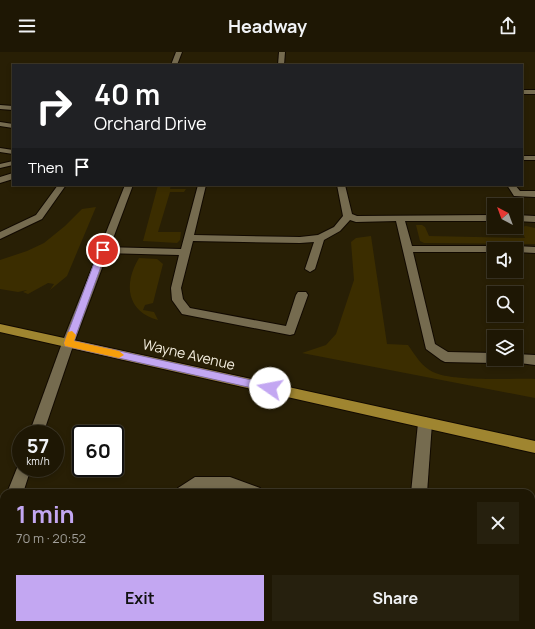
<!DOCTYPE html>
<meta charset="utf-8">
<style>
:root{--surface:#1e1704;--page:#26200e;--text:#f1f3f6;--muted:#a19f9a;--line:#3c3626;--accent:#c3a7f2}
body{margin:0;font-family:Manrope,sans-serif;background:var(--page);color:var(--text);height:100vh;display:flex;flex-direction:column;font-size:15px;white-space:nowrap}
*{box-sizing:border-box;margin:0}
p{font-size:13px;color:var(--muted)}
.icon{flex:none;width:22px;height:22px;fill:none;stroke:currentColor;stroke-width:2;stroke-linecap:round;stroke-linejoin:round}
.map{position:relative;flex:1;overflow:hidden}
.sheet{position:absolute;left:0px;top:437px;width:535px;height:140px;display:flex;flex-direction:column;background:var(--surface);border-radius:12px 12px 0 0;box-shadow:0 2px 6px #0003,0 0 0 1px var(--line)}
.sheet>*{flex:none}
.guide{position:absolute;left:12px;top:12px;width:511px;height:122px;border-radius:0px;box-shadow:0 2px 6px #0003,0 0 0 1px var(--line);background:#202124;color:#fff;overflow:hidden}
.needle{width:26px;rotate:319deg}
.buttons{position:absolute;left:487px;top:146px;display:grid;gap:8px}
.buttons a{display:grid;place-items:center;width:36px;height:36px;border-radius:0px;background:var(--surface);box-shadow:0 2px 6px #0003,0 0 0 1px var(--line);font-size:20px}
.speed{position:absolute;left:12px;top:373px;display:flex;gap:8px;font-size:20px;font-weight:700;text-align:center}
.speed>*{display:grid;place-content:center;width:52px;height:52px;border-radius:50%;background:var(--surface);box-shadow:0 2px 6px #0003,0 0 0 1px var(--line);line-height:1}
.speed small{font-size:10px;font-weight:400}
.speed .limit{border:2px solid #111;border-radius:6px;background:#fff;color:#111}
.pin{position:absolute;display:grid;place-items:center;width:34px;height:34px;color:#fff;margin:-17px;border:2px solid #fff;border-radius:50%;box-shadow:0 1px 4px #0007}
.me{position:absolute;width:44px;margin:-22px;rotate:282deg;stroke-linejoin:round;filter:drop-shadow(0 0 3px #0008)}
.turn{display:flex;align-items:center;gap:14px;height:84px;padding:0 16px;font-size:18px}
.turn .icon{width:52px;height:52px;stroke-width:2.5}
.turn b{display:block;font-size:28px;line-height:34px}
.then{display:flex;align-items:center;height:38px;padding:0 16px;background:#0003;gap:8px;font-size:15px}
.round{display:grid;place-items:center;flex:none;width:42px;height:42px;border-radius:0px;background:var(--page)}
.summary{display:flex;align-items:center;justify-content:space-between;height:68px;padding:0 16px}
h1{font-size:24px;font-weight:700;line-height:30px;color:var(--accent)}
.cta{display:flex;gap:8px;margin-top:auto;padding:8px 16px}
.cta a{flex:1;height:46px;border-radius:0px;background:var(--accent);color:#111;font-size:16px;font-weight:700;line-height:46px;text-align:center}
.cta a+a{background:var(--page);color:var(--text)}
header{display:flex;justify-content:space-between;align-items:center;height:52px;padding:0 16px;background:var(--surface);font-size:18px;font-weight:700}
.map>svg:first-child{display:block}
.green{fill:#3b2d00}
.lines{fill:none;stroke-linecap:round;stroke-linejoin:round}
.service-casing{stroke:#110900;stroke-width:2}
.minor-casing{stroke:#110900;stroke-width:2}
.tertiary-casing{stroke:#110900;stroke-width:2}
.primary-casing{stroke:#110900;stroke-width:2}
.service{fill:#756b4f;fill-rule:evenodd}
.minor{fill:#756b4f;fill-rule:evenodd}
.tertiary{fill:#756b4f;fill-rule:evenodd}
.primary{fill:#9f8530;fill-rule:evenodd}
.route{fill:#c3a7f2;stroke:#7f6d9d}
.slow{fill:#f59e0b}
.labels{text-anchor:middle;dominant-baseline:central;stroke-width:3.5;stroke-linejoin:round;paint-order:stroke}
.street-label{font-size:14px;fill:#f2ecdd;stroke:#281f05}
</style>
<header><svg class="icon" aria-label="menu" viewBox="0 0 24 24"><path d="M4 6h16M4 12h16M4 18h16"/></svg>Headway<svg class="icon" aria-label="share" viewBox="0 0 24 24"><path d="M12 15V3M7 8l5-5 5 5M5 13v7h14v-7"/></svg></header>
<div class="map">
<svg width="535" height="577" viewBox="0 0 535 577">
<rect width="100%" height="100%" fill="#281f05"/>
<g class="green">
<polygon points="158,133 171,133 170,137 186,137 184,140 170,140 158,180 181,180 180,188 177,191 143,189"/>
<polygon points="96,155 67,224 50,238 54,232 48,231 28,242 23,240 27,238 18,240 0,237 0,208 27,199 44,191 65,174 82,157"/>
<polygon points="416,173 422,173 425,175 429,184 517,186 525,186 521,178 521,175 526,174 535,176 535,192 424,191 420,189"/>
<path d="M371 184 387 292 408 293C415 303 422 315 433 320 454 330 510 326 535 327V346L302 301 326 293 336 282 354 228 351 190 356 186Z"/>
<path d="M139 206 157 207 163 212 153 251 145 253 143 258 154 260 158 268C127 260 123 232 139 206Z"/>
<polygon points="531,454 535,455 535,577 493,577 495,573 531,573"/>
</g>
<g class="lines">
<g class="service-casing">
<g id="service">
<polygon points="279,0 285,0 284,13 278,13"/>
<rect x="522" y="38" width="13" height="4"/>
<polygon points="0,70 13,72 13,76 0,74"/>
<polygon points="0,96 13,98 13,102 0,100"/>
<rect x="522" y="104" width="13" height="4"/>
<polygon points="13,109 13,113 0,116 0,112"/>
<polygon points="13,121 13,127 0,131 0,125"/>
<polygon points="58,133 66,133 42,167 0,187 0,180 36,163"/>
<polygon points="198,133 206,133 194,183 300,185 318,183 334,175 343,164 337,133 345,133 352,162 357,164 494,163 494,169 405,169 412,194 494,194 499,197 494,197 494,200 413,200 435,292 448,300 494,301 494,307 500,307 498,309 494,311 445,310 441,308 426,297 396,169 356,170 350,168 340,179 324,188 315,217 310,220 305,217 314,190 300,191 193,189 181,236 183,247 190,256 286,274 296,243 298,240 306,240 308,243 294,282 290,283 182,262 172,248 171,236 179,203 103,201 98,198 103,195 181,197"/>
<polygon points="507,133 515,133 520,139 535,139 535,145 514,144"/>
<polygon points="516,163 535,164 535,170 516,169"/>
<polygon points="516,194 535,195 535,201 516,200 516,197 511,197"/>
<polygon points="516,302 535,303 535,313 512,310 510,307 516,307"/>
<polygon points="425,365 430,367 432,371 427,441 411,441 418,371 420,367"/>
<path d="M195 425H230L260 436 263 441C241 441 220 439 198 439L195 441H175L178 436Z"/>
<polygon points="110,573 128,573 127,577 109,577"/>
<polygon points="400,573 418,573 417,577 399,577"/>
</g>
</g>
<g class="minor-casing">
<g id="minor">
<polygon points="176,0 182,0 177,13 171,13"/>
<polygon points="0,53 13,54 13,58 0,57"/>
<polygon points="125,133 133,133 74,291 72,294 68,295 64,294 62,291"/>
</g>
</g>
<g class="tertiary-casing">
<g id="tertiary">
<polygon points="68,287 72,288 74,291 43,382 29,382 62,291 64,288"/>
<polygon points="21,410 21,416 31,416 23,441 7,441 19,411"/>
<polygon points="4,464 4,489 0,491 0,466"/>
</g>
</g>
<g class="primary-casing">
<polygon id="primary" points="0,272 535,389 535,401 0,280"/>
</g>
<use href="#service" class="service"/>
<use href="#minor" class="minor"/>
<use href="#tertiary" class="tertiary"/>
<use href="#primary" class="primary"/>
</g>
<polygon class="route" points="103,195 107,198 74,289 270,332 273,333 275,336 273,339 270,340 65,294 64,291 99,198"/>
<polygon class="slow" points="72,279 76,283 74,289 119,299 124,303 119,306 65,294 64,291 68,280"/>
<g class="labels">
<g class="street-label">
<text transform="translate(189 302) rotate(13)">Wayne Avenue</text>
</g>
</g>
</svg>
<div class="buttons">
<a><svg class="needle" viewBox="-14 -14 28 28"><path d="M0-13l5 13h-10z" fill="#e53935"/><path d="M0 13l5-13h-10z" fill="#a19f9a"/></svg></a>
<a><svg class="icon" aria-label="sound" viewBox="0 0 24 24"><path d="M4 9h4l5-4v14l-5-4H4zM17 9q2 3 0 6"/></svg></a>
<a><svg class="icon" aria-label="search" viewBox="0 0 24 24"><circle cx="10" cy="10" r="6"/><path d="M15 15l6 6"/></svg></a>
<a><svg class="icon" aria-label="layers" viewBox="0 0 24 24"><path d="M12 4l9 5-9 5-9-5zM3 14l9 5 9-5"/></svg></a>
</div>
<div class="speed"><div>57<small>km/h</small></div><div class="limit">60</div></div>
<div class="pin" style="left:103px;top:198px;background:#d93025"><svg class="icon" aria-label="arrive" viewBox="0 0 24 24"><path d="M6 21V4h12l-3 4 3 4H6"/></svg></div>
<svg class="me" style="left:270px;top:336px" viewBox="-20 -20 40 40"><circle r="19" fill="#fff"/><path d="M0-13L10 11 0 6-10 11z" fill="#c3a7f2"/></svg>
<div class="guide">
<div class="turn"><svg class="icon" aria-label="right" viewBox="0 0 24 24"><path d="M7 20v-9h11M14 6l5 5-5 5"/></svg><div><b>40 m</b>Orchard Drive</div></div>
<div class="then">Then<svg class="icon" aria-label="arrive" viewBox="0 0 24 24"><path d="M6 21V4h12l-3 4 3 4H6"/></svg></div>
</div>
<section class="sheet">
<div class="summary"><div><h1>1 min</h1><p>70 m · 20:52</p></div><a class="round"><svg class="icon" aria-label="close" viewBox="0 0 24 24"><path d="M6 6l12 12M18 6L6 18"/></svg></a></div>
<div class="cta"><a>Exit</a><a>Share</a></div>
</section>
</div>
